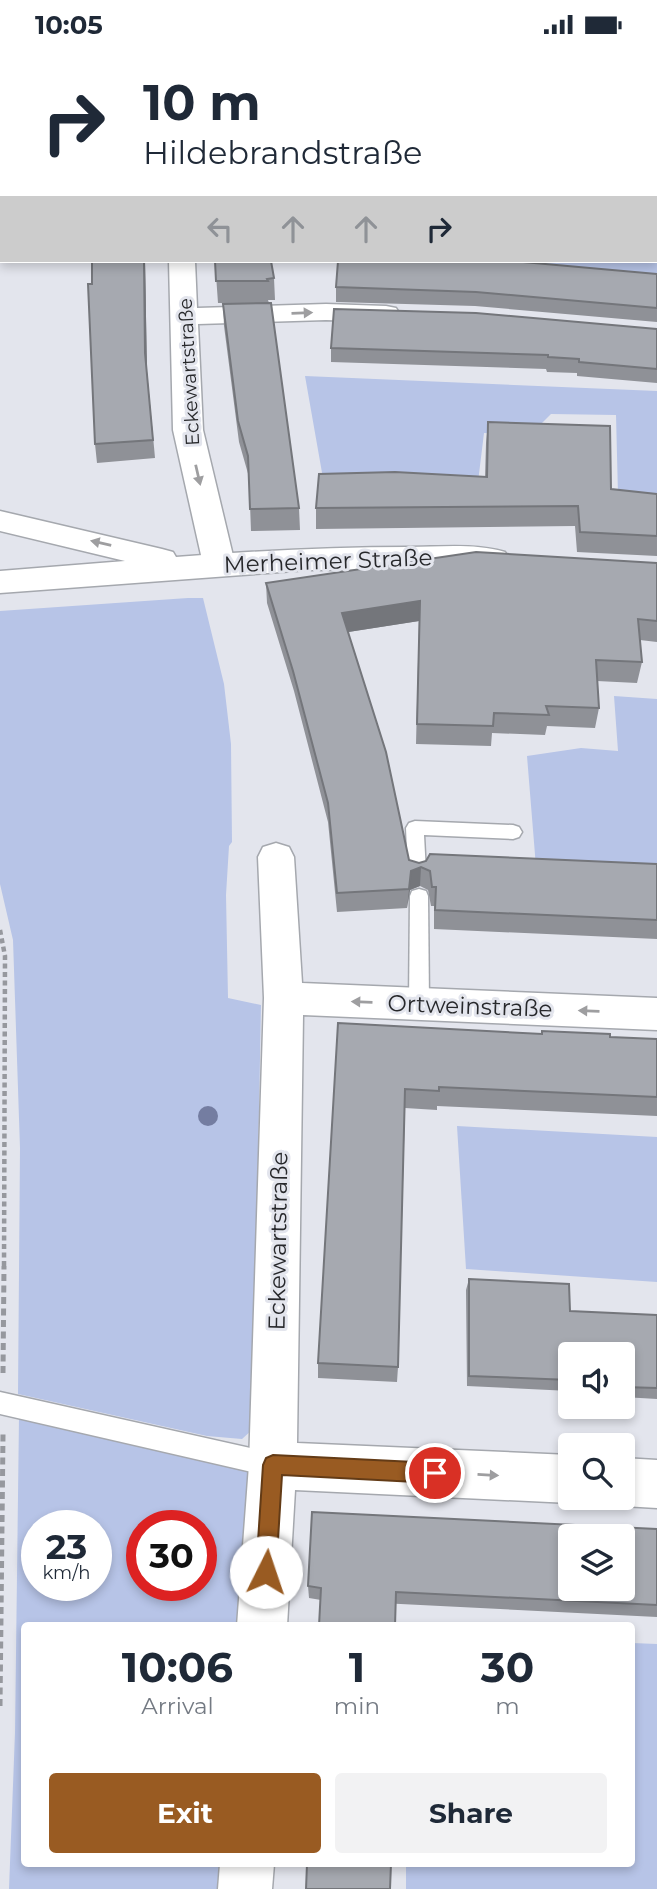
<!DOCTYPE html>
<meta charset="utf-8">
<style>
:root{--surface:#fff;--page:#f2f2f3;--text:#1f2937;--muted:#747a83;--accent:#995b22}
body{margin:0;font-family:Montserrat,sans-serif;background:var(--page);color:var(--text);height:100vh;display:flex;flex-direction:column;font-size:26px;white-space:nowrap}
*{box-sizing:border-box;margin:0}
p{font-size:23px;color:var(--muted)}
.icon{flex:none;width:38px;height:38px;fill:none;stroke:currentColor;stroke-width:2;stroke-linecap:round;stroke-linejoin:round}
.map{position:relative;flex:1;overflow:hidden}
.panel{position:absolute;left:21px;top:1573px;width:614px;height:245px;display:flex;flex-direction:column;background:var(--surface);border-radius:7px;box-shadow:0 4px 10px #0003}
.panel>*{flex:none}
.guide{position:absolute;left:0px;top:0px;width:658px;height:214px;box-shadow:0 4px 10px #0003;background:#fff;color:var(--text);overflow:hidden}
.controls{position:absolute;left:558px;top:1293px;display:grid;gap:14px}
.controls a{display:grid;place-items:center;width:77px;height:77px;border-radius:7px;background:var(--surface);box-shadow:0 4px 10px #0003;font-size:35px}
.speed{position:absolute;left:21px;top:1461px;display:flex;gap:14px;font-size:35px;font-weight:700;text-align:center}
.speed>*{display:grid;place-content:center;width:91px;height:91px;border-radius:50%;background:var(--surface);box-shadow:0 4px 10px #0003;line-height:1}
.speed small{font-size:18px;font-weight:400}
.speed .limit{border:10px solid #d22;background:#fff;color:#111}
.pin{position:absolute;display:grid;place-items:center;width:60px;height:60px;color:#fff;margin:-30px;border:4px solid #fff;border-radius:50%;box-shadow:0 2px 7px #0007}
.me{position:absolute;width:77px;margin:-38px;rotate:4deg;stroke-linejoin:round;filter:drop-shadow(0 0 5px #0008)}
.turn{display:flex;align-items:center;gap:24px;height:147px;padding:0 28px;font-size:32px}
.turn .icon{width:91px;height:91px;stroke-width:2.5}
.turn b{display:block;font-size:49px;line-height:60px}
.lanes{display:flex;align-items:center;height:66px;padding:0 28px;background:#0003;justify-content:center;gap:35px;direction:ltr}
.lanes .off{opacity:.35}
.eta{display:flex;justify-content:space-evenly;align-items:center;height:119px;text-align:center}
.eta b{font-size:42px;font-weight:700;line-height:49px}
.primary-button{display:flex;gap:14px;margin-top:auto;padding:14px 28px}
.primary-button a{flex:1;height:80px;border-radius:7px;background:var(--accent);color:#fff;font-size:28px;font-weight:700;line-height:80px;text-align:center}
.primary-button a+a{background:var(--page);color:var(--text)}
.status{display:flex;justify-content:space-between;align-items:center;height:49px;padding:0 35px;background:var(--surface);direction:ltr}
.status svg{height:19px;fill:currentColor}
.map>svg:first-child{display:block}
.green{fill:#b7c4e7;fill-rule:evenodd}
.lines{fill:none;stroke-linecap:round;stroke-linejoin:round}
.service-casing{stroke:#a5a8ae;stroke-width:3}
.minor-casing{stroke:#a5a8ae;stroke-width:3}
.secondary-casing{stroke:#a5a8ae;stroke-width:3}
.path-far1{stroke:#96989e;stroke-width:4.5;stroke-dasharray:5 3.5;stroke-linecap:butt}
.path{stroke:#96989e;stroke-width:5;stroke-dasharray:7 4.5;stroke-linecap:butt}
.service{fill:#fff;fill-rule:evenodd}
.minor{fill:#fff;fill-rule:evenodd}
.secondary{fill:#fff;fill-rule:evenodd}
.tree{fill:#747da1}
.wall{fill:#8f9197}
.shaded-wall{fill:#74767b}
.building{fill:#a6a9b0;stroke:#74767b;stroke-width:2;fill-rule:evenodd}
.oneway{fill:#9e9ea0}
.route{fill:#995b22;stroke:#633b16;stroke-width:2}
.labels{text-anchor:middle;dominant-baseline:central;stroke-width:6;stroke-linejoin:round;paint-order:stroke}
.far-street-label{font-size:19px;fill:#27282b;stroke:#e3e5ed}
.street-label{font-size:23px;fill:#27282b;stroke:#e3e5ed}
</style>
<div class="status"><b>10:05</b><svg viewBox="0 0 49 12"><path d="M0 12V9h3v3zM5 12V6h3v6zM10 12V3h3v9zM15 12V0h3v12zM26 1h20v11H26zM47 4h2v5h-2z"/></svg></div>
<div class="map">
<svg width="657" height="1840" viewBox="0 0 657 1840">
<rect width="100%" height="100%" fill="#e3e5ed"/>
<g class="green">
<polygon points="657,124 657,232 410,212 656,212"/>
<polygon points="305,327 657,342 657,451 618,446 616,366 551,365 530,386 484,384 478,433 324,435"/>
<polygon points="188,549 203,549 224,635 231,695 232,793 229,797 226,846 228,949 261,956 253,1380 242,1390 207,1387 18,1345 20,1099 13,891 0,835 0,562"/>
<polygon points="614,647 657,650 657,819 536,818 527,707 581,699 618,702"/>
<polygon points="457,1077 657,1088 657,1233 466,1220"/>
<path d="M19 1368 249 1419 237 1577H24V1815H219L217 1840H9L15 1684ZM37 1477H96V1536H37ZM142 1477H201V1536H142Z"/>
<polygon points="632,1594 657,1595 657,1840 406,1840 406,1815 632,1815"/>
</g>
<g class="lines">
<g class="service-casing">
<g id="service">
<polygon points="415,772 513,776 519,778 522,783 519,788 513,790 424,786 426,824 424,829 417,831 410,829 408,824 406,779 409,774"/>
<polygon points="419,840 426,842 428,847 429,955 426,961 419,963 412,961 409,955 410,847 412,842"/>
<polygon points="0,1343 273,1404 281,1408 285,1416 281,1424 273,1428 0,1365"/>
</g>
</g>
<g class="minor-casing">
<g id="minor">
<rect x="159" y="0" width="22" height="2"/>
<rect x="656" y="80" width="1" height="14"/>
<polygon points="169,212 195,212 197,259 326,255 386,257 396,259 400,265 396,271 386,273 326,271 198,275 203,381 235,515 230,522 219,526 208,522 203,515 173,381"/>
<polygon points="276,794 289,798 294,808 302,934 657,949 657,981 303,966 297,1394 570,1406 570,1449 581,1449 570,1454 295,1441 287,1577 237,1577 249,1416 264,949 258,808 263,798"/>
<polygon points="623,1409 657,1411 657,1459 623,1457 606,1450 623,1449"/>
<polygon points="220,1815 274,1815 272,1840 218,1840"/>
</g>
</g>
<g class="secondary-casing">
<path id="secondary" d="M0 462 162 500 173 503 176 508C253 502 331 498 408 498 439 498 475 494 505 503L510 510 505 517 494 520 308 521 0 544V522L125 512 0 482Z"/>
</g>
<polyline class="path-far1" points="0,881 5,907 4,1219"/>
<g class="path">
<polyline points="3,1324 4,1217"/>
<polyline points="0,1657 3,1385"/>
</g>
<use href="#service" class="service"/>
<use href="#minor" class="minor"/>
<use href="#secondary" class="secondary"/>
</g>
<circle class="tree" cx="208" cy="1067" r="10"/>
<g class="wall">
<polygon points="0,0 2,2 2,70 0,70"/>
<polygon points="92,212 145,212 147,323 155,409 97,414 95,395"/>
<polygon points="215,212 274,229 275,251 268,251 269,254 299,459 300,481 251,482 249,428 239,393 224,277 223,255 266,254 218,254"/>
<polygon points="657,225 657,273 475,257 336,253 336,238"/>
<polygon points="657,280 657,334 577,327 577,324 547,323 546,320 331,313 331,299"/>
<polygon points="488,373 611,440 657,445 657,507 577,503 575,477 316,480 316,459 485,428 486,394"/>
<polygon points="657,514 657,593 640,591 642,613 637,634 597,632 599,659 595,679 547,677 545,686 492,684 491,697 416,695 419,572 348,583 409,811 419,814 657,815 657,890 434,880 434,857 431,857 428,841 420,837 410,841 407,859 337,863 328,773 294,642 267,554 266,534"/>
<polygon points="338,974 541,985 542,982 610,988 657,990 657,1067 437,1057 437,1061 405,1059 398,1318 397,1333 318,1329 318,1314"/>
<polygon points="469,1230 570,1262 657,1266 657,1350 623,1348 623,1306 570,1306 570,1342 467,1337 466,1241"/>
<polygon points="657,1480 657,1568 321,1551 309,1549 308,1537"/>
</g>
<g class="shaded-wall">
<polygon points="144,212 145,212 147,323 155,409 145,304"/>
<polygon points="420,552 419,572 342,584 342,564"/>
<polygon points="421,818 420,837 410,841 407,859 411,822"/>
</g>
<g class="building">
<polygon points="0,0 127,0 127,2 2,2 2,52 0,52 0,34 2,32 2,18 0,18"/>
<polygon points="200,0 242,0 243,2 200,2"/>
<rect x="379" y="0" width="48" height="2"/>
<polygon points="623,0 657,0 657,19 656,2 623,2"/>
<polygon points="92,212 144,212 145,304 153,391 95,395 88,235 92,235"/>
<polygon points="215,212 271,212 274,229 267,230 268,232 216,232"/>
<polygon points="338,212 523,213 657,225 657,259 476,243 336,238"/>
<polygon points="271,254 299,459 250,460 248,407 238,372 223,255"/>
<polygon points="334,260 476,264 657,280 657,320 579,313 579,310 548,308 548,306 331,299"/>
<polygon points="488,373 610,377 611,440 657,445 657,487 580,483 578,457 316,459 319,425 395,423 487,428"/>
<polygon points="476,503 657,514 657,572 638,570 642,613 596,611 599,659 546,657 549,666 494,664 493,677 417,675 420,552 342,564 386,703 409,811 419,814 426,812 430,805 657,815 657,871 435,861 436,838 432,838 430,822 421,818 411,822 409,840 337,844 328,754 293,622 266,534"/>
<polygon points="338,974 542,985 542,982 610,985 610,988 657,990 657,1048 439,1038 439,1042 405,1040 398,1318 318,1314"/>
<polygon points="469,1230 569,1235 570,1262 657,1266 657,1339 623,1338 623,1306 570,1306 570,1331 469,1327"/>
<path d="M312 1463 657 1480V1556L396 1543 395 1577H319L321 1539 308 1537ZM570 1488H623V1540H570Z"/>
<polygon points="307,1815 391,1815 390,1840 306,1840"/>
</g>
<defs><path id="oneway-solid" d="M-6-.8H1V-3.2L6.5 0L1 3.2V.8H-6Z" transform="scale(1.75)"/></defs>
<g class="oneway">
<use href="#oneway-solid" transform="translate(302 264) rotate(-2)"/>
<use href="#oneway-solid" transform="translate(198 426) rotate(77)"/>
<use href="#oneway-solid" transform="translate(101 494) rotate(-167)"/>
<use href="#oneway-solid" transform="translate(362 953) rotate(-178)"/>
<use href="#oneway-solid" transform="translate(589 962) rotate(-178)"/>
<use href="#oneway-solid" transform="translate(488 1426) rotate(3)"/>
</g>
<polygon class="route" points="273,1406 435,1414 442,1417 445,1424 442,1431 435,1434 282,1426 276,1523 273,1530 266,1533 259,1530 256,1523 263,1416 266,1409"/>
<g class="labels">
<g class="far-street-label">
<text transform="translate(189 323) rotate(-93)">Eckewartstraße</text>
</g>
<g class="street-label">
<text transform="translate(328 512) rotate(-2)">Merheimer Straße</text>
<text transform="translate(470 957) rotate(2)">Ortweinstraße</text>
<text transform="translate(278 1192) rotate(-89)">Eckewartstraße</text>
</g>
</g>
</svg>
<div class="controls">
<a><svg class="icon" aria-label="sound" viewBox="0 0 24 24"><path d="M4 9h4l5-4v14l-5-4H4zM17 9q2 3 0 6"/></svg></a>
<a><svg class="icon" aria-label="search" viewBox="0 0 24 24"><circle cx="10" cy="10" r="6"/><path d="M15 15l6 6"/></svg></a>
<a><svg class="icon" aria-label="layers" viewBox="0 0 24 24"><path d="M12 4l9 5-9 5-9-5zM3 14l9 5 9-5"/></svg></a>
</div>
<div class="speed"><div>23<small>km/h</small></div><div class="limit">30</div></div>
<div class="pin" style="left:435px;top:1424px;background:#d93025"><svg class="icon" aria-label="arrive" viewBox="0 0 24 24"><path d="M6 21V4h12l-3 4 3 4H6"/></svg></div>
<svg class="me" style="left:266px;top:1523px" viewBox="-20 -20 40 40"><circle r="19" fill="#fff"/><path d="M0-13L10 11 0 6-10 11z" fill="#995b22"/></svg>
<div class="guide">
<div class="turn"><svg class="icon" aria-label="right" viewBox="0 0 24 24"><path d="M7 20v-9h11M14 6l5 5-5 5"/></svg><div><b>10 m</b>Hildebrandstraße</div></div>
<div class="lanes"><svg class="icon off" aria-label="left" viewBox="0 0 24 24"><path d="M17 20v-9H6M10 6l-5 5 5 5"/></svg><svg class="icon off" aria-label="ahead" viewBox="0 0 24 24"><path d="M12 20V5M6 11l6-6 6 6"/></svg><svg class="icon off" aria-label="ahead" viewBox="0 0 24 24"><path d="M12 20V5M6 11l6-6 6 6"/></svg><svg class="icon" aria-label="right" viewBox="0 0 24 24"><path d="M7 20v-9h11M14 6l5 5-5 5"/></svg></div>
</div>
<section class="panel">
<div class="eta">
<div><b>10:06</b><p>Arrival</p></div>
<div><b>1</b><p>min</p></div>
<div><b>30</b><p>m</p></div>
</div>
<div class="primary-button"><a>Exit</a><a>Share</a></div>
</section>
</div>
